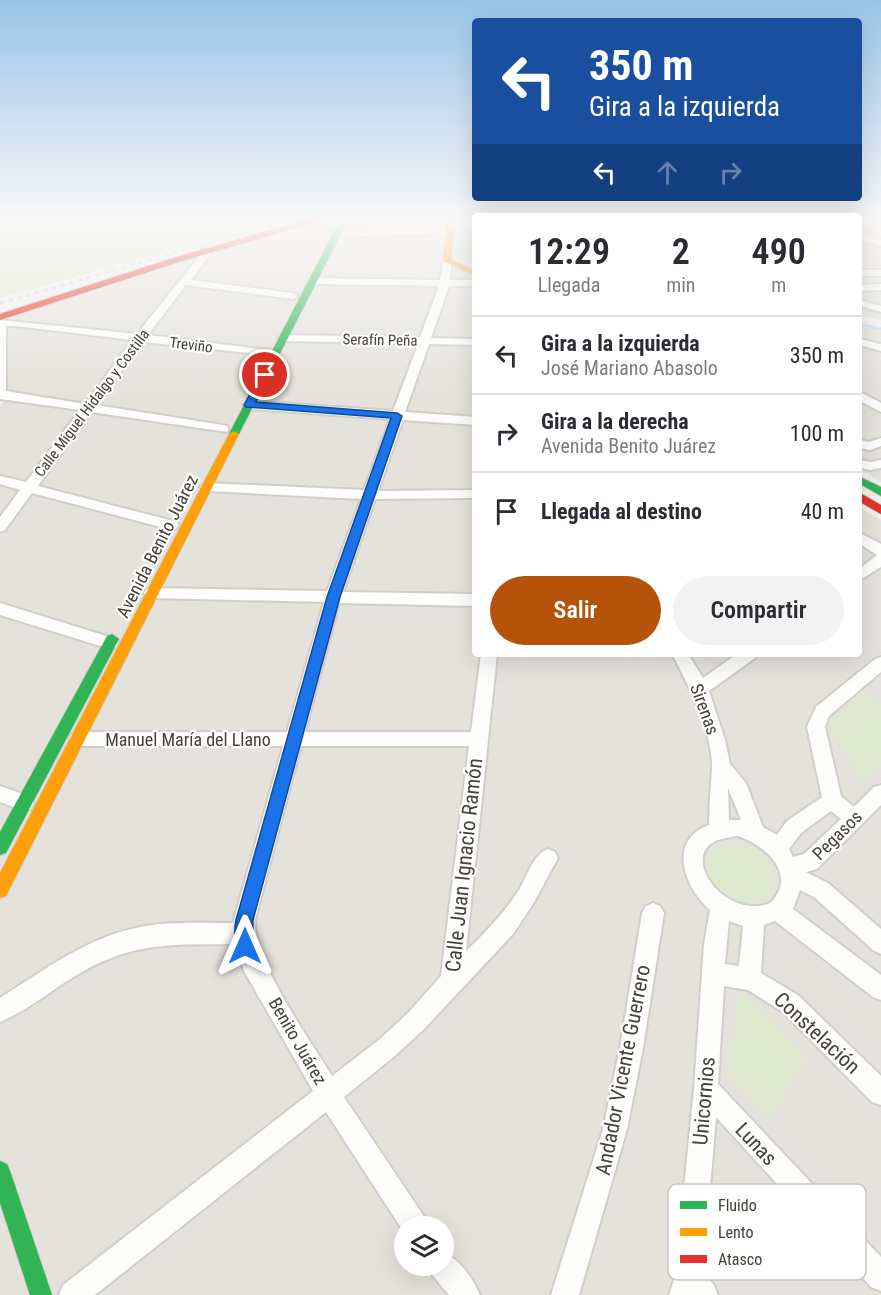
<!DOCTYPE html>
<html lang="es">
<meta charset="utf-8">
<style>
:root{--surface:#fff;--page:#f2f2f3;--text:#2b2b33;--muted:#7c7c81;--line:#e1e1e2;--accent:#b45309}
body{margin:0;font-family:"Roboto Condensed",sans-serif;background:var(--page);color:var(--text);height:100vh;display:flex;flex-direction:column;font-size:22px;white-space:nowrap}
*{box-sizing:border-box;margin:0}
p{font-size:20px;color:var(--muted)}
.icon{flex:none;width:33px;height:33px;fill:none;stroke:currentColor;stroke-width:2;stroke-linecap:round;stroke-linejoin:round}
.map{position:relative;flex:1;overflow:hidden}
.side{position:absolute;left:472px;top:213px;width:390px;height:444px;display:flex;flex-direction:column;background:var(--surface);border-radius:6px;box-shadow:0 6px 24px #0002}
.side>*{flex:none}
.top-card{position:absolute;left:472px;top:18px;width:390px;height:183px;border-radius:6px;box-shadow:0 6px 24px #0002;background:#1a4fa0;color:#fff;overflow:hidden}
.buttons{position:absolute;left:394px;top:1216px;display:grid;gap:12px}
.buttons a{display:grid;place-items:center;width:60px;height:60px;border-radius:50%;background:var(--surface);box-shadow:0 6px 24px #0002;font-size:30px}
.pin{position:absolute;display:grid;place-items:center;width:51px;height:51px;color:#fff;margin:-26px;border:3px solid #fff;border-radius:50%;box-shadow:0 2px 6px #0007}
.me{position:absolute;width:66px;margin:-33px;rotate:0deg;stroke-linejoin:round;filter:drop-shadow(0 0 4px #0008)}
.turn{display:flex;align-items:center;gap:21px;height:126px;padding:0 18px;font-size:27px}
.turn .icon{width:78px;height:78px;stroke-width:2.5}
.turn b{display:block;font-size:42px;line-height:51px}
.lanes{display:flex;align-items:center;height:57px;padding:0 18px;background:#0003;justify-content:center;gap:30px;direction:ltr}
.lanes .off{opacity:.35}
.eta{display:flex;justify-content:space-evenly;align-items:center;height:102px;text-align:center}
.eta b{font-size:36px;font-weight:600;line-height:42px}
.action{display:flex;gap:12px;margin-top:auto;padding:12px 18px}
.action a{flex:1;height:69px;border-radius:36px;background:var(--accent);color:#fff;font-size:24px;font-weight:600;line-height:69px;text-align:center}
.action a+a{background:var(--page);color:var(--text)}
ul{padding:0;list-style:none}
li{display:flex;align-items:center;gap:18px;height:78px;padding:0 18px;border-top:2px solid var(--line)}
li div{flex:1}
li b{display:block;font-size:22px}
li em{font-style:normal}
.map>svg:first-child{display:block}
.residential{fill:#e5e2db;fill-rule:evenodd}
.green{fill:#dfe9d0}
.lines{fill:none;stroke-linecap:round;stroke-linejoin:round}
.stream{stroke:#c2dbeb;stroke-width:3}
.street-casing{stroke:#d0ceca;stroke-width:4}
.fast-casing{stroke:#d0cdc5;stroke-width:2}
.slow-casing{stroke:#d0cdc5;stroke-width:2}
.jam-casing{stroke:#d0cdc5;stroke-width:2}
.street{fill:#fdfdfc;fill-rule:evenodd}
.fast{fill:#30b455;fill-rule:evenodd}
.slow{fill:#ff9f0a;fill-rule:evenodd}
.jam{fill:#e5322d;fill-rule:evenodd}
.rail{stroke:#dadad9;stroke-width:3;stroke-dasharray:4.5 4.5;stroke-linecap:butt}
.route{fill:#1a73e8;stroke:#114b97;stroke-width:1.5}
.labels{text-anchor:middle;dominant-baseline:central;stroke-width:4.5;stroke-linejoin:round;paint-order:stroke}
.far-street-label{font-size:15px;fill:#474239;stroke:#fff}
.street-label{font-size:18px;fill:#474239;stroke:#fff}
.near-street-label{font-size:21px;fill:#474239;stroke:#fff}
.key{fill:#fff;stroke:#c8c6c4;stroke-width:1.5}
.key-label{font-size:16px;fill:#474239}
</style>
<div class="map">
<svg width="881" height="1295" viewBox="0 0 881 1295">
<rect width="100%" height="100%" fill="#f2f0ed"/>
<g class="residential">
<path d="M350 218H475L476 654H860V508L881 520V1295H0V407L4 400 8 317 194 257ZM405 1227H444V1266H405Z"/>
<polygon points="860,218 881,218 881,320 860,315"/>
<polygon points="860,326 881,331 881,482 860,470"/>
</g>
<g class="green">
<polygon points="15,218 195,218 206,225 233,218 284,218 0,298 0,221"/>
<polygon points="459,218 475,218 475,269 455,262"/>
<polygon points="865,692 881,704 881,765 863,781 827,723"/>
<path d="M734 842C741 843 749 844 756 849 775 862 785 895 756 903 717 914 678 848 734 842Z"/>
<polygon points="740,989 806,1056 771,1118 728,1072"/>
</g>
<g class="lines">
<polyline class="stream" points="860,324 881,329"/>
<g class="street-casing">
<g id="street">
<polygon points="450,228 455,231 453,233 337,237 332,234 337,231"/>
<polygon points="860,233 881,240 881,246 860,239"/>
<path d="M208 248 213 251 191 280 293 293 298 296 293 299 186 285 148 335 275 351 281 354 279 356 143 342 96 405 223 425 227 426 229 429 227 432 91 412 38 486 177 522 179 525 177 528 172 530 32 493 5 530 0 532V517L20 490 0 484V476L26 482 80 410 0 399V320L137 334 205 249ZM6 326H16L132 340 85 404 6 391Z"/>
<path d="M444 259 452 261 450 280H476V286H449L431 338 476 339V345L429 344 405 412 476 417V425L403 420 378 491 476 490V498L375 499 343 592 476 594V606L339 603 305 732H471L481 654H497L466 951C486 932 504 913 519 890 527 877 533 854 548 849L555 852 558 858 533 904 513 934 424 1029 396 1055 344 1097 425 1218 429 1227H405V1234L326 1112 95 1295H59L63 1285 313 1091 244 971 235 944C172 945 132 941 75 976 50 991 27 1011 0 1022V998C44 970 88 937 140 927 170 921 203 923 233 923L283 746H78L72 744 69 739 72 734 78 732H287L324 602 152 598 147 597 144 593 147 589 152 588 327 591 361 499 207 491 200 487 207 483 364 490 390 419 249 409 243 405 249 401 393 411 418 344 284 341 278 338 284 335 420 337 439 286 314 284 309 281 314 278 440 280ZM301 746H469L441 976 408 1013 380 1039 332 1076C310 1040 252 959 255 920Z"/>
<rect x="860" y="270" width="21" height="6"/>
<polygon points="881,284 881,290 860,291 860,285"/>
<polygon points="860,300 881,306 881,312 860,306"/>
<polygon points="860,339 881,344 881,351 860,345"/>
<polygon points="860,392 881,403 881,412 860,401"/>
<polygon points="881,438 881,446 870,450 860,448 860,440 869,442"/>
<polygon points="860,460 870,462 881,460 881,468 870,470 860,468"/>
<polygon points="860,533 881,544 881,567 860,580 860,568 877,555 860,544"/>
<polygon points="0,603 116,639 118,643 116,647 110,649 0,615"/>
<path d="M672 654H688L703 678 737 654H757L755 658 709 691 725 740 730 764 746 783 763 827 777 835 787 821 822 797 807 727 816 707 875 659 881 657V672L829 716 825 727 841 796 854 807 874 787 881 785V805L817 869 806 872 828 883 881 929V954L873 950 814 897 800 890 793 909 881 975V1000L873 997 775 921 764 925 761 973 799 996 881 1076V1105L872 1102 783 1012 748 990 724 986 718 1084 881 1257V1291L871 1287 716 1117 703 1272 714 1285 718 1295H669L675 1277 694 1089 704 944 710 910C684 888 667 840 709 825 709 805 711 787 712 768 713 733 688 684 672 654ZM728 788 741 820H729ZM831 811 841 819 804 854 793 857 789 849 801 833ZM737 836C765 844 799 875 770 903 726 921 677 856 718 840 724 838 731 837 737 836ZM729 921 743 926 739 966 725 964Z"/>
<polygon points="0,786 31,797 34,803 31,809 24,811 0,802"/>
<polygon points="653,903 660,906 664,913 643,1048 627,1129 579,1295 551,1295 603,1129 620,1048 642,913 646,906"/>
<path d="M444 1253C460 1259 473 1279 480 1295H449L433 1276 429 1266H444Z"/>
</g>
</g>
<g class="fast-casing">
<g id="fast">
<polygon points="341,218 349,218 239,434 234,437 230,436 229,434"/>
<polygon points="860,477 881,487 881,496 860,484"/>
<polygon points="112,634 119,639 6,853 0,855 0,832 107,636"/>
<polygon points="0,1161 7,1164 10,1171 52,1295 30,1295 0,1203"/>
</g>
</g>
<g class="slow-casing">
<g id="slow">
<polygon points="447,218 455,218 451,260 476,271 476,276 443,261"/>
<polygon points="234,431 239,434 6,896 0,898 0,873 229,434"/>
</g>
</g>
<g class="jam-casing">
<g id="jam">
<polygon points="330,218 346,218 303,226 179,262 0,320 0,314 173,258 299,222"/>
<polygon points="860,493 881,505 881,514 860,502"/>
</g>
</g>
<use href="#street" class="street"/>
<use href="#fast" class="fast"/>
<use href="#slow" class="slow"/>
<use href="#jam" class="jam"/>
<polyline class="rail" points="0,303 296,218"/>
</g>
<linearGradient id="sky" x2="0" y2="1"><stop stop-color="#99c4e9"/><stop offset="0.55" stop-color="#f9f8f7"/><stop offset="1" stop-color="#f9f8f7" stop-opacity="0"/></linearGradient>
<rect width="881" height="399" fill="url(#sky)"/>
<path class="route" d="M262 372 270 375 256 402 397 413 402 416 340 597 253 920C252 930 256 943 252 953L245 955 239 953C234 941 234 931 236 920L327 597 391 418 246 407 244 405Z"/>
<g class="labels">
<g class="far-street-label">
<text transform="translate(380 340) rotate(1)">Serafín Peña</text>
<text transform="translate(191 345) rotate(7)">Treviño</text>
<text transform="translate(92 403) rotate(-53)">Calle Miguel Hidalgo y Costilla</text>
</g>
<g class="street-label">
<text transform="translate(157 546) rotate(-63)">Avenida Benito Juárez</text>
<text transform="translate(705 709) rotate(70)">Sirenas</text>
<text x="188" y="739">Manuel María del Llano</text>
<text transform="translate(837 835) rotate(-45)">Pegasos</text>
<text transform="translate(298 1041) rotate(60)">Benito Juárez</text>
</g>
<g class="near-street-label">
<text transform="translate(464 865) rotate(-84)">Calle Juan Ignacio Ramón</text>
<text transform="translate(817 1033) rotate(43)">Constelación</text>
<text transform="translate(623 1070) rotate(-79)">Andador Vicente Guerrero</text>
<text transform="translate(704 1101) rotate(-85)">Unicornios</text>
<text transform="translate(756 1144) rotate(47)">Lunas</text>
</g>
</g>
<rect x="668" y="1184" width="198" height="96" rx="9" class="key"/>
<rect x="680" y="1201" width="27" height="8" fill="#30b455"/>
<rect x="680" y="1228" width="27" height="8" fill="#ff9f0a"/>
<rect x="680" y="1255" width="27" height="8" fill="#e5322d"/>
<g class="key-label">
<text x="718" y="1211">Fluido</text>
<text x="718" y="1238">Lento</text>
<text x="718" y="1265">Atasco</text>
</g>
</svg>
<div class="buttons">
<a><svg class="icon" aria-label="layers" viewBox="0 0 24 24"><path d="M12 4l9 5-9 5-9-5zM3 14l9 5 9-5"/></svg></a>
</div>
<div class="pin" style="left:265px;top:375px;background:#d93025"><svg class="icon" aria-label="arrive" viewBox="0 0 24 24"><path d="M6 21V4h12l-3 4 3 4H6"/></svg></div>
<svg class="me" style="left:245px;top:946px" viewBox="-20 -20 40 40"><path d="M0-17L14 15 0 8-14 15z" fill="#1a73e8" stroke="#fff" stroke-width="4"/></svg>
<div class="top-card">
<div class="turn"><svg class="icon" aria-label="left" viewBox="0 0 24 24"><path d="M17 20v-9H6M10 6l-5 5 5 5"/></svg><div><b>350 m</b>Gira a la izquierda</div></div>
<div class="lanes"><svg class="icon" aria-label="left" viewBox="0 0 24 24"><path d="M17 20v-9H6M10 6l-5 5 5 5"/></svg><svg class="icon off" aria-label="ahead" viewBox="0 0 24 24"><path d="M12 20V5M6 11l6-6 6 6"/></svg><svg class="icon off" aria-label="right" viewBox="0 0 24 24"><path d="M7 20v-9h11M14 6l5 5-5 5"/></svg></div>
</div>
<section class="side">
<div class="eta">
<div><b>12:29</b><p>Llegada</p></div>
<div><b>2</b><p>min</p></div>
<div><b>490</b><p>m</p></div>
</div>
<ul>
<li><svg class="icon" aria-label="left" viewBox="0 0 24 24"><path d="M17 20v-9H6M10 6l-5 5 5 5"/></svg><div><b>Gira a la izquierda</b><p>José Mariano Abasolo</p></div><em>350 m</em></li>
<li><svg class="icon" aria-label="right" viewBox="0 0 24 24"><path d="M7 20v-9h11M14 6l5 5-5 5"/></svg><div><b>Gira a la derecha</b><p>Avenida Benito Juárez</p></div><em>100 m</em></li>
<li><svg class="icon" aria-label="arrive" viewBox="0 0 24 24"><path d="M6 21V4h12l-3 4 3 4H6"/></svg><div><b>Llegada al destino</b></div><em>40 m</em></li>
</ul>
<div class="action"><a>Salir</a><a>Compartir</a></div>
</section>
</div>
